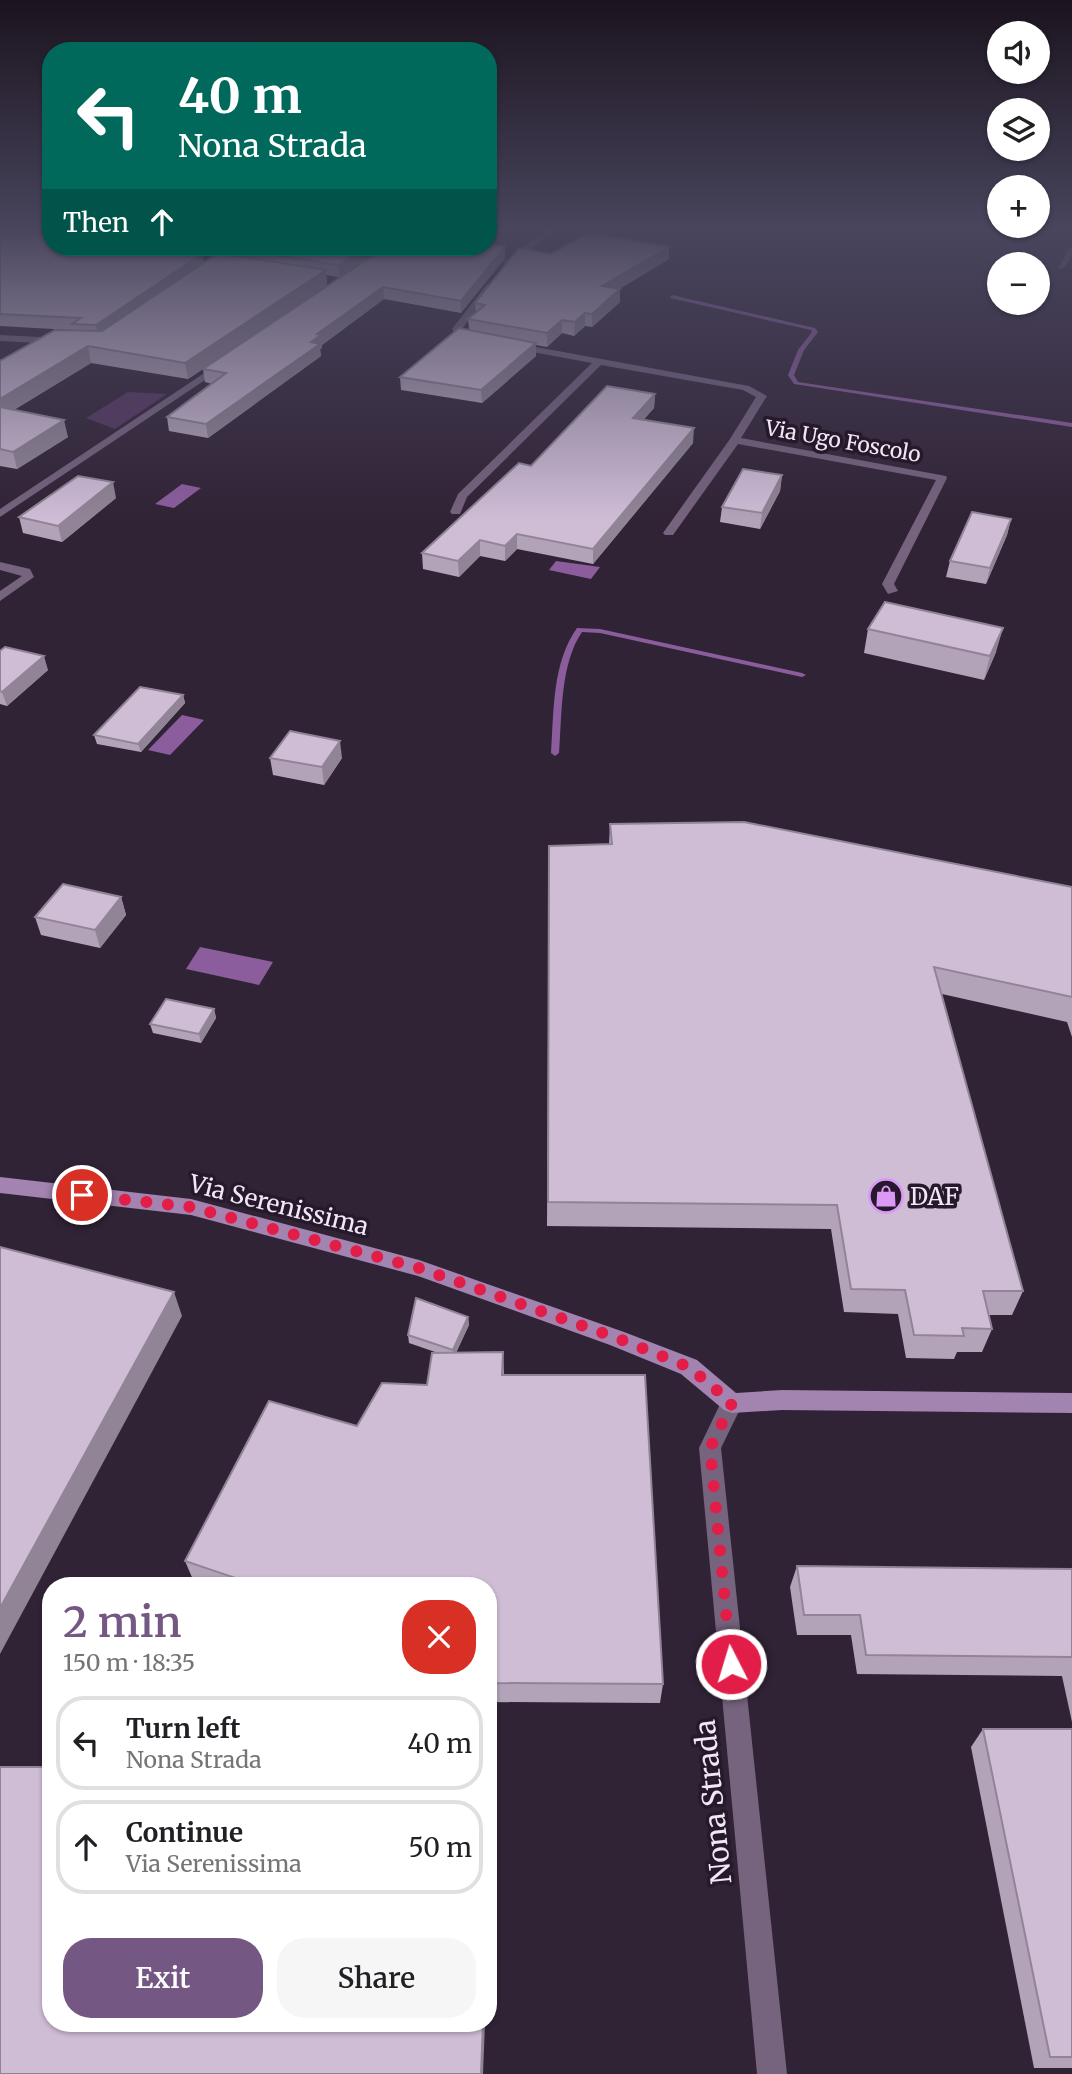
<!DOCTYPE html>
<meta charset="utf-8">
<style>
:root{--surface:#fff;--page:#f6f6f6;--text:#202124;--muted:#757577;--line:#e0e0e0;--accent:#745782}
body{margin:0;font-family:Merriweather,serif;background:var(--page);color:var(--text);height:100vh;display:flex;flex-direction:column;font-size:26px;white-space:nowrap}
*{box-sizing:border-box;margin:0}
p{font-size:23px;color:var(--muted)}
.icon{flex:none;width:38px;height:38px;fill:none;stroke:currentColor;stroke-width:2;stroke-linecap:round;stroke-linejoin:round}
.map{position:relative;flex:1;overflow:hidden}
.panel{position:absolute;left:42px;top:1577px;width:455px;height:455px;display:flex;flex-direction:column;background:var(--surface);border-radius:28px;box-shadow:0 2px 5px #0004}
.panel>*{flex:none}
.top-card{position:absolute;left:42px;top:42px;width:455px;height:214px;border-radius:28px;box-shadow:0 2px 5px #0004;background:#00695c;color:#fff;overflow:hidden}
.buttons{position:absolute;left:987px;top:21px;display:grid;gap:14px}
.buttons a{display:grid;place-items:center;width:63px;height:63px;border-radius:50%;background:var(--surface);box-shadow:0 2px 5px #0004;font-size:35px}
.pin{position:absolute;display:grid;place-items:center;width:60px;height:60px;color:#fff;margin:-30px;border:4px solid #fff;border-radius:50%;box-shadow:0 2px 7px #0007}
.me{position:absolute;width:77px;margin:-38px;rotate:355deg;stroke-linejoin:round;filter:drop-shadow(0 0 5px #0008)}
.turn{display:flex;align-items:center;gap:24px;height:147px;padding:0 21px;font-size:32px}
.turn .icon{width:91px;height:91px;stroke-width:2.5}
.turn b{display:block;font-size:49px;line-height:60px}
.then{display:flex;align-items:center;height:66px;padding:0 21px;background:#0003;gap:14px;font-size:26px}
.round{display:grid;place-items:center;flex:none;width:74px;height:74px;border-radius:28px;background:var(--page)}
.headline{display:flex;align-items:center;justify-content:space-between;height:119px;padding:0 21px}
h1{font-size:42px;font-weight:600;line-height:52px;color:var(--accent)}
.button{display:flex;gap:14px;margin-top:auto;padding:14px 21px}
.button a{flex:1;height:80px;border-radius:28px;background:var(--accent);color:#fff;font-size:28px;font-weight:600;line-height:80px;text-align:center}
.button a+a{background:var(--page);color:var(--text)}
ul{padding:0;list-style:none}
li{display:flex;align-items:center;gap:21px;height:94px;margin:0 14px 10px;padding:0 7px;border:4px solid var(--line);border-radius:28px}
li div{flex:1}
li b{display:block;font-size:26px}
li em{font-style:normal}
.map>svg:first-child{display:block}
.green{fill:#54375f}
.water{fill:#8b5d9d}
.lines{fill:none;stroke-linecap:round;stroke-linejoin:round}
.stream{fill:#8b5d9d;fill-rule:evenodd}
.street{fill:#76637e;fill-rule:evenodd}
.secondary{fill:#a383af;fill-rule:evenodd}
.wall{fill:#b2a3b8;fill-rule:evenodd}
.shaded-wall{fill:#918496}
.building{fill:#cfbdd6;stroke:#918496;stroke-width:2}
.route{stroke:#e11d48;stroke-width:12;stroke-dasharray:0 21.6}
.labels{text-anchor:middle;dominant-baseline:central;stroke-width:7;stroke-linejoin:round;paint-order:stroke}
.far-street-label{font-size:21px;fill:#f1e8f5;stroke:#27192c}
.poi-label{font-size:24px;fill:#f1e8f5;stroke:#27192c;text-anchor:start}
.street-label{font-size:24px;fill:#f1e8f5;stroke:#27192c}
.near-street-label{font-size:28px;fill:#f1e8f5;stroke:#27192c}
</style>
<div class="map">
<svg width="1072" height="2074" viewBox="0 0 1072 2074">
<rect width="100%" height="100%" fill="#312336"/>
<polygon class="green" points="128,392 167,394 115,429 86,418"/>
<g class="water">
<polygon points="182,484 201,488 174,508 155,504"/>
<polygon points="556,561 600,567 591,579 549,570"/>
<polygon points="182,715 204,720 170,755 148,750"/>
<polygon points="200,947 273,962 259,985 186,969"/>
</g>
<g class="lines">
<g class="stream">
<polygon points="672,295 815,328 818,332 804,350 794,375 798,382 1072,423 1072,427 794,384 788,375 798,350 812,332 811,330 670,298"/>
<path d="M577 628 600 629 802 673 806 675 802 677 600 633 582 632C560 664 562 716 559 753L555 756 551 753C554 711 552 663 577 628Z"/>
</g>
<g class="street">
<polygon points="545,230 554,230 510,266 504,266 504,262"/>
<polygon points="1072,247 1072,256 1065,267 1058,269 1068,249"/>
<polygon points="487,284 494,286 462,329 481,339 476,342 456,335 452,329"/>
<polygon points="0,335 59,338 64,341 59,344 0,341"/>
<polygon points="514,343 749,386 767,396 741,438 946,476 947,478 894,584 898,591 888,594 882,584 936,480 738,444 673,535 665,535 663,533 730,439 756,397 743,390 601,365 467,497 460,514 452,514 450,512 458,494 592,363 511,348 511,344"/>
<polygon points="221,362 229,364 0,517 0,509"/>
<polygon points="0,562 30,569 34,577 0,601 0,591 22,576 0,570"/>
<polygon points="732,1393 740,1396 743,1403 721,1448 787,2074 757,2074 699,1448 724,1396"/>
</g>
<polygon class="secondary" points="0,1177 191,1199 419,1260 624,1332 697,1360 736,1393 782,1390 1072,1393 1072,1413 782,1410 732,1413 724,1410 681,1374 610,1345 418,1276 191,1215 0,1193"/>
</g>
<g class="wall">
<path d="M0 230H51V247H378L375 253 339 277 326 275 327 286 205 368 384 248 505 247V258L461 313 384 299 322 345V348L320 349 321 356 208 438 169 431 167 417 212 384 205 382 203 369 188 379 91 363 14 410 68 437 17 469 0 466V361L71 330 0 326ZM202 255 213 257 204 263Z"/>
<polygon points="669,247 669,259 619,289 620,289 620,302 592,327 585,326 574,336 562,333 547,347 536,345 536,356 482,403 401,390 400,377 469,329 468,319 476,313 475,303 551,254"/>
<polygon points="655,394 654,408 643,420 693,443 593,564 517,549 505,561 480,556 459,577 423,569 422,553 531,466"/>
<polygon points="782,475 780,491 760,529 720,522 722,507"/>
<polygon points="116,498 62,542 23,533 19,517"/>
<polygon points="1011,519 1007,535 986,584 946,577 950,561"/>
<polygon points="868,629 996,652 984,680 864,653"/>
<polygon points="0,651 48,670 7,706 0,704"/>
<polygon points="183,695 185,703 141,752 97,744 94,735"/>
<polygon points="270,758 342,758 324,785 273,775"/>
<polygon points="610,824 1072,887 1072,1037 1067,1022 942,994 1023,1291 1012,1315 989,1315 992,1329 982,1352 957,1352 954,1359 906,1358 898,1314 844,1312 831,1229 547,1226 549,846 609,844"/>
<polygon points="121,897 126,915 100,948 41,935 35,917"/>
<polygon points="214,1009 216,1018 201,1043 153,1033 150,1024"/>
<polygon points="468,1317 469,1325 456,1353 503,1352 504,1375 663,1684 660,1703 488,1702 488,1586 204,1586 194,1582 185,1561 357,1426 427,1385 438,1353 409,1343 408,1335"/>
<polygon points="797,1566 1072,1569 1072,1722 1062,1676 857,1674 851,1635 797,1635 790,1587"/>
<polygon points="983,1729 1072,1729 1072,2068 1034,2068 971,1747"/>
</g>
<g class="shaded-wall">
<polygon points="366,247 378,247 375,253 339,277 338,265"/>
<polygon points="505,247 505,258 461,313 461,301"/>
<polygon points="669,247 669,259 602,299 602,286"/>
<polygon points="202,254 204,266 98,337 96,325"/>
<polygon points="326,270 327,286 188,379 185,363"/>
<polygon points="383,287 384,299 322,345 322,348 320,349 321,356 208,438 206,424 311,342 317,334"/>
<polygon points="620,289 620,302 592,327 592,314"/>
<polygon points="585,313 585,326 574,336 575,322"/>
<polygon points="562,320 562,333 547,347 547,333"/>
<polygon points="536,343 536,356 482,403 481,390"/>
<polygon points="88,346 91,363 0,418 0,399"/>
<polygon points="655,394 654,408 633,432 633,418"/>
<polygon points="64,420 68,437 17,469 13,452"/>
<polygon points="694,428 693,443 593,564 593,549"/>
<polygon points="782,475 780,491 760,529 762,513"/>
<polygon points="113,482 116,498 62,542 58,526"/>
<polygon points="1011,519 1007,535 986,584 990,568"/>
<polygon points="517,534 517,549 505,561 505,546"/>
<polygon points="480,540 480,556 459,577 458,561"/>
<polygon points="1003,628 996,652 984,680 990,656"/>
<polygon points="44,656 48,670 7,706 2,692"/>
<polygon points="183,695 185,703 141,752 138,744"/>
<polygon points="340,741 342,758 324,785 322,767"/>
<polygon points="121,897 126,915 100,948 95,930"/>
<polygon points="214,1009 216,1018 201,1043 199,1034"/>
<polygon points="174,1292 182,1316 0,1654 0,1608"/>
<polygon points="468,1317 469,1325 453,1358 453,1350"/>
<polygon points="483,2023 485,2023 483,2074 481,2074"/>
</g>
<g class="building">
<polygon points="50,230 51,230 51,247 154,247 202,254 96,325 72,324 81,318 0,314 0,233 48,236"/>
<polygon points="589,233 669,247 602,286 620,289 592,314 585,313 575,322 562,320 547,333 468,319 485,305 475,303 519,248 551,254"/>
<polygon points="488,244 505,247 461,301 383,287 317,334 321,335 311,342 320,344 206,424 167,417 226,373 203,369 384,248 384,247 488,247"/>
<polygon points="225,247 366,247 338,265"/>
<polygon points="218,253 326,270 185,363 88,346 0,399 0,361 55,330 102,331"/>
<polygon points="459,328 536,343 481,390 400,377"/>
<polygon points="607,386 655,394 633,418 694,428 593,549 517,534 505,546 480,540 458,561 422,553 519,463 531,466"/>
<polygon points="0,407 64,420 13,452 0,449"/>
<polygon points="743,469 782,475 762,513 722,507"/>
<polygon points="78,476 113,482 58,526 19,517"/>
<polygon points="972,512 1011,519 990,568 950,561"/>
<polygon points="885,602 1003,628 990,656 868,629"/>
<polygon points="5,647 44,656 2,692 0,691 0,651"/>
<polygon points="140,687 183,695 138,744 94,735"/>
<polygon points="290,731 340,741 322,767 270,758"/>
<polygon points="744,822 1072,887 1072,997 934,967 1023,1291 983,1291 992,1329 962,1328 964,1336 914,1335 905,1290 851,1289 837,1205 548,1202 549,846 612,844 610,824"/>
<polygon points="63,884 121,897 95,930 35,917"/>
<polygon points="166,999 214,1009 199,1034 150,1024"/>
<polygon points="0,1247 174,1292 0,1608"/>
<polygon points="416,1298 468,1317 453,1350 408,1335"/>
<polygon points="503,1352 502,1375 645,1375 663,1684 488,1683 488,1586 259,1586 185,1561 269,1401 357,1426 382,1383 427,1385 432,1353"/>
<polygon points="797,1566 1072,1569 1072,1657 866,1655 860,1615 804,1615"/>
<polygon points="983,1729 1072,1729 1072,2057 1050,2057"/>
<polygon points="0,1767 51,1767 51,2023 483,2023 481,2074 0,2074"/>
</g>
<linearGradient id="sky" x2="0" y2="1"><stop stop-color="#1b131e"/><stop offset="0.44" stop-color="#48455d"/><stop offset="1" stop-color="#48455d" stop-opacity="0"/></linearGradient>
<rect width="1072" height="521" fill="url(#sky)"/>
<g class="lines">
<polyline class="route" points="82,1195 191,1207 419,1268 617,1338 689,1367 732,1403 710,1448 731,1664"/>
</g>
<defs>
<g id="shop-ring" transform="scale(1.75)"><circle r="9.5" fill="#27192c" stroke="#db99f5" stroke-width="1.5"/><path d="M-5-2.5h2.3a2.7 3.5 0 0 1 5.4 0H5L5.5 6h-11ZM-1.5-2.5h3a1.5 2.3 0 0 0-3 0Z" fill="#db99f5"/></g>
</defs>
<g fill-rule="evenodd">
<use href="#shop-ring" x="886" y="1196"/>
</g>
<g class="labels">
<g class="far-street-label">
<text transform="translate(843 441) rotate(10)">Via Ugo Foscolo</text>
</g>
<g class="poi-label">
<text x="910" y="1196">DAF</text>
</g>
<g class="street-label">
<text transform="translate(279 1205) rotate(14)">Via Serenissima</text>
</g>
<g class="near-street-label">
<text transform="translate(713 1802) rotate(-96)">Nona Strada</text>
</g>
</g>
</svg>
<div class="buttons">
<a><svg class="icon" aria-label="sound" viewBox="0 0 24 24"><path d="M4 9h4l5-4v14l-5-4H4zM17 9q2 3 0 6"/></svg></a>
<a><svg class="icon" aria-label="layers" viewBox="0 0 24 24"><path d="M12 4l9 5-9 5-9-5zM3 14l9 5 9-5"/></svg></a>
<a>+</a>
<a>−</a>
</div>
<div class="pin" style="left:82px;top:1195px;background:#d93025"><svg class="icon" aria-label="arrive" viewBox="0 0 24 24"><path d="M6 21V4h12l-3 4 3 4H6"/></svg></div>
<svg class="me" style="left:731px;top:1664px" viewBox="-20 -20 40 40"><circle r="17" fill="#e11d48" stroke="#fff" stroke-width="3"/><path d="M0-11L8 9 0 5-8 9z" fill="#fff"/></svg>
<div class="top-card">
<div class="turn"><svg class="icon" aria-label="left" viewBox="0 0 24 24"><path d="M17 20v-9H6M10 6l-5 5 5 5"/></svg><div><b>40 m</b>Nona Strada</div></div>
<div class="then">Then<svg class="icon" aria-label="ahead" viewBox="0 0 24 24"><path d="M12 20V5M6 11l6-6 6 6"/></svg></div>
</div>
<section class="panel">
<div class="headline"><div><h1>2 min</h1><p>150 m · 18:35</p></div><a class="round" style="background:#d93025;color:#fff"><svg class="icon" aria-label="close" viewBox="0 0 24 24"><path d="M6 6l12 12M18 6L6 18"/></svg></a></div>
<ul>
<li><svg class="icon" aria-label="left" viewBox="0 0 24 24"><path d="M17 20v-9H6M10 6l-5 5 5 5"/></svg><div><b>Turn left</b><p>Nona Strada</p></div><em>40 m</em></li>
<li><svg class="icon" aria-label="ahead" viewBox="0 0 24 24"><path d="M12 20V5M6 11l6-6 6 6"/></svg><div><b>Continue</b><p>Via Serenissima</p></div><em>50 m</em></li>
</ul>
<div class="button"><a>Exit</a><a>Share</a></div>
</section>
</div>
